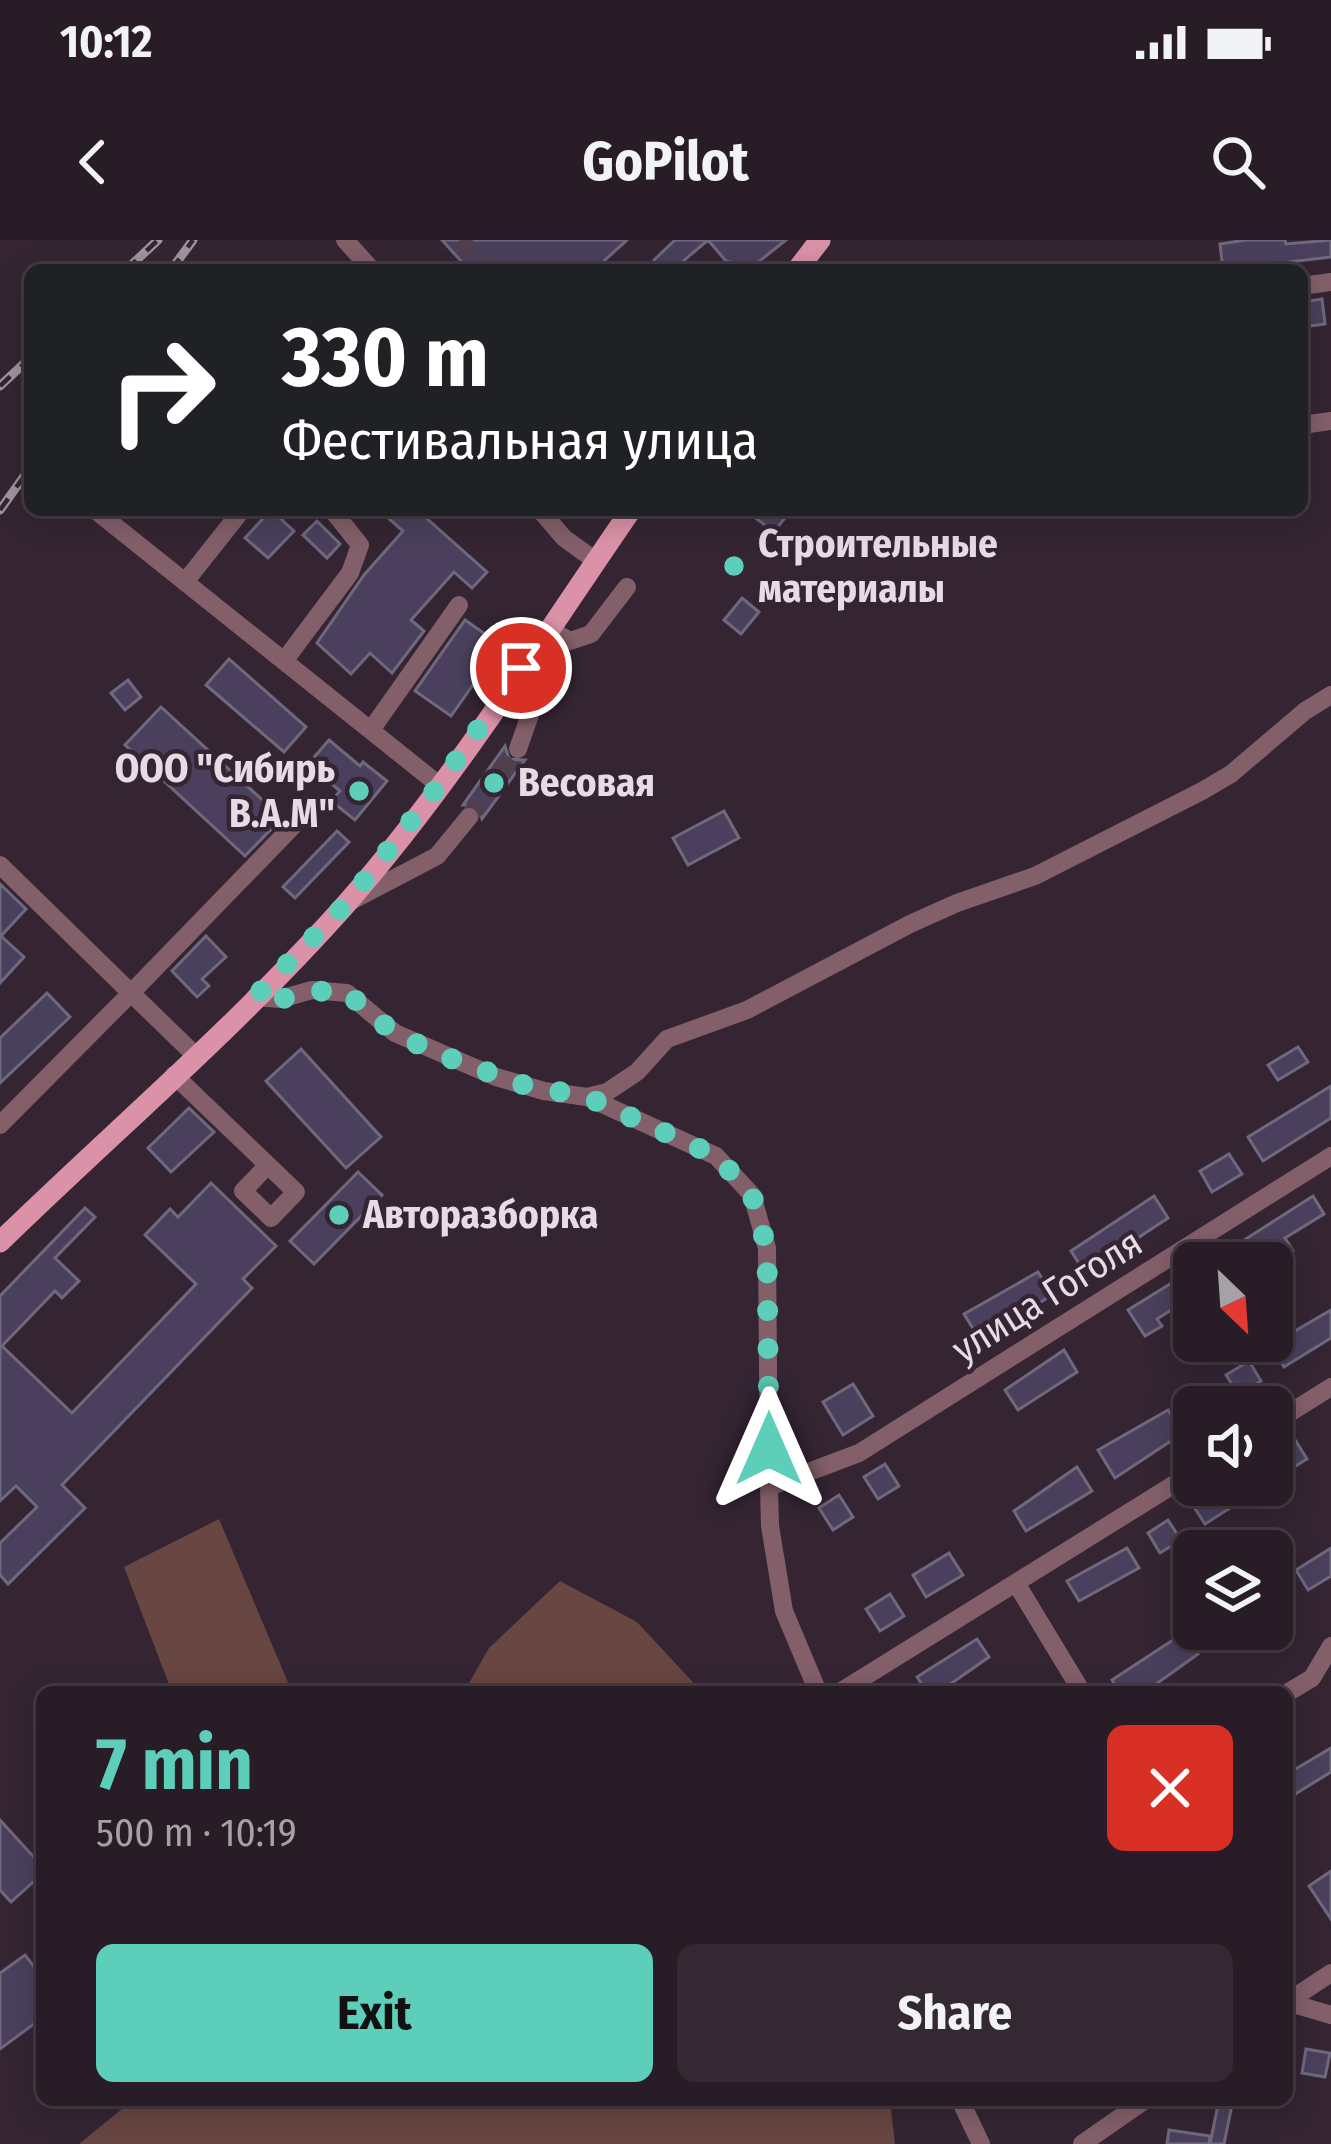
<!DOCTYPE html>
<meta charset="utf-8">
<style>
:root{--surface:#281c26;--page:#342932;--text:#f1f3f6;--muted:#a5a1a7;--line:#443a43;--accent:#5dceb9}
body{margin:0;font-family:"Fira Sans Condensed",sans-serif;background:var(--page);color:var(--text);height:100vh;display:flex;flex-direction:column;font-size:45px;white-space:nowrap}
*{box-sizing:border-box;margin:0}
p{font-size:39px;color:var(--muted)}
.icon{flex:none;width:66px;height:66px;fill:none;stroke:currentColor;stroke-width:2;stroke-linecap:round;stroke-linejoin:round}
.map{position:relative;flex:1;overflow:hidden}
.side{position:absolute;left:36px;top:1446px;width:1257px;height:420px;display:flex;flex-direction:column;background:var(--surface);border-radius:18px;box-shadow:0 6px 30px #0003,0 0 0 3px var(--line)}
.side>*{flex:none}
.hud{position:absolute;left:24px;top:24px;width:1284px;height:252px;border-radius:18px;box-shadow:0 6px 30px #0003,0 0 0 3px var(--line);background:#202124;color:#fff;overflow:hidden}
.needle{width:78px;rotate:155deg}
.tools{position:absolute;left:1173px;top:1002px;display:grid;gap:24px}
.tools a{display:grid;place-items:center;width:120px;height:120px;border-radius:18px;background:var(--surface);box-shadow:0 6px 30px #0003,0 0 0 3px var(--line);font-size:60px}
.pin{position:absolute;display:grid;place-items:center;width:102px;height:102px;color:#fff;margin:-51px;border:6px solid #fff;border-radius:50%;box-shadow:0 3px 12px #0007}
.me{position:absolute;width:132px;margin:-66px;rotate:0deg;stroke-linejoin:round;filter:drop-shadow(0 0 9px #0008)}
.turn{display:flex;align-items:center;gap:42px;height:252px;padding:0 60px;font-size:54px}
.turn .icon{width:156px;height:156px;stroke-width:2.5}
.turn b{display:block;font-size:84px;line-height:102px}
.round{display:grid;place-items:center;flex:none;width:126px;height:126px;border-radius:18px;background:var(--page)}
.summary{display:flex;align-items:center;justify-content:space-between;height:204px;padding:0 60px}
h1{font-size:72px;font-weight:700;line-height:90px;color:var(--accent)}
.primary-button{display:flex;gap:24px;margin-top:auto;padding:24px 60px}
.primary-button a{flex:1;height:138px;border-radius:18px;background:var(--accent);color:#111;font-size:48px;font-weight:700;line-height:138px;text-align:center}
.primary-button a+a{background:var(--page);color:var(--text)}
.status{display:flex;justify-content:space-between;align-items:center;height:84px;padding:0 60px;background:var(--surface);direction:ltr}
.status svg{height:33px;fill:currentColor}
header{display:flex;justify-content:space-between;align-items:center;height:156px;padding:0 60px;background:var(--surface);font-size:54px;font-weight:700}
.map>svg:first-child{display:block}
.green{fill:#684641}
.building{fill:#4a405d;stroke:#6f697e;stroke-width:3}
.lines{fill:none;stroke-linecap:round;stroke-linejoin:round}
.minor-tunnel{stroke:#50404e;stroke-width:18;stroke-dasharray:18 9;stroke-linecap:butt}
.minor{stroke:#835f6a;stroke-width:18}
.major{stroke:#db92a8;stroke-width:21}
.rail-casing{stroke:#a1949f;stroke-width:9}
.rail{stroke:#352533;stroke-width:4.5;stroke-dasharray:14;stroke-linecap:butt}
.route{stroke:#5dceb9;stroke-width:21;stroke-dasharray:0 37.8}
.poi-dot{fill:#5dceb9;stroke:#352533;stroke-width:4.5}
.labels{text-anchor:middle;dominant-baseline:central;stroke-width:9;stroke-linejoin:round;paint-order:stroke}
.poi-label{font-size:39px;font-weight:bold;fill:#e7dce5;stroke:#352533;text-anchor:start}
.street-label{font-size:39px;fill:#e7dce5;stroke:#352533}
</style>
<div class="status"><b>10:12</b><svg viewBox="0 0 49 12"><path d="M0 12V9h3v3zM5 12V6h3v6zM10 12V3h3v9zM15 12V0h3v12zM26 1h20v11H26zM47 4h2v5h-2z"/></svg></div>
<header><svg class="icon" aria-label="back" viewBox="0 0 24 24"><path d="M15 5l-7 7 7 7"/></svg>GoPilot<svg class="icon" aria-label="search" viewBox="0 0 24 24"><circle cx="10" cy="10" r="6"/><path d="M15 15l6 6"/></svg></header>
<div class="map">
<svg width="1331" height="1904" viewBox="0 0 1331 1904">
<rect width="100%" height="100%" fill="#352533"/>
<g class="green">
<polygon points="219,1279 292,1452 172,1452 124,1327"/>
<polygon points="560,1341 637,1382 702,1452 464,1452 489,1408"/>
<polygon points="133,1860 890,1860 895,1904 79,1904"/>
</g>
<g class="building">
<polygon points="442,0 627,0 594,30 469,30"/>
<polygon points="675,0 786,0 757,23 744,25 726,21 708,0 682,22 690,30 664,30 654,20"/>
<polygon points="1246,0 1285,0 1286,4 1331,0 1331,17 1223,30 1220,4"/>
<polygon points="1322,59 1325,84 1302,87 1302,62"/>
<polygon points="271,270 294,291 268,318 245,298"/>
<polygon points="379,270 417,270 487,332 472,348 454,332 411,380 424,391 392,433 370,413 351,434 317,403 364,335 403,291"/>
<polygon points="745,270 791,270 774,292"/>
<polygon points="317,281 340,304 327,318 303,295"/>
<polygon points="742,358 759,372 741,394 724,380"/>
<polygon points="465,380 501,405 451,476 415,451"/>
<polygon points="229,419 306,487 284,512 206,445"/>
<polygon points="128,440 141,457 125,470 111,453"/>
<polygon points="161,467 282,578 245,616 125,505"/>
<polygon points="329,500 360,526 363,522 387,541 355,580 331,561 340,551 308,524"/>
<polygon points="505,506 509,519 525,520 482,579 477,566 463,565"/>
<polygon points="724,571 739,598 688,625 673,598"/>
<polygon points="337,591 349,602 295,658 283,647"/>
<polygon points="0,644 26,669 1,696 24,717 0,743"/>
<polygon points="206,696 226,717 202,739 209,746 197,757 172,731"/>
<polygon points="47,753 70,777 0,843 0,798"/>
<polygon points="1298,807 1308,822 1278,840 1268,825"/>
<polygon points="301,809 381,897 346,928 266,841"/>
<polygon points="1331,846 1331,878 1263,921 1248,897"/>
<polygon points="189,868 214,892 171,932 148,908"/>
<polygon points="1229,914 1242,934 1212,952 1200,931"/>
<polygon points="358,932 382,955 314,1024 290,1001"/>
<polygon points="211,943 276,1006 243,1039 252,1048 62,1245 85,1268 8,1344 0,1335 0,1303 37,1267 16,1246 0,1261 0,1056 85,968 95,977 55,1018 79,1041 62,1058 55,1051 2,1106 72,1173 196,1044 145,995 170,969 178,977"/>
<polygon points="1154,956 1168,978 1085,1033 1071,1011"/>
<polygon points="1313,956 1324,974 1285,998 1293,1011 1273,1023 1208,1023"/>
<polygon points="1038,1032 1052,1055 980,1100 964,1074"/>
<polygon points="1186,1034 1194,1046 1194,1056 1157,1079 1162,1086 1145,1096 1128,1070"/>
<polygon points="1331,1070 1331,1098 1284,1127 1271,1105"/>
<polygon points="1064,1110 1077,1132 1018,1170 1005,1150"/>
<polygon points="1249,1121 1261,1141 1239,1155 1226,1135"/>
<polygon points="853,1144 873,1176 843,1195 823,1162"/>
<polygon points="1208,1152 1217,1167 1194,1167 1194,1183 1183,1193 1115,1238 1098,1210 1168,1170 1171,1175"/>
<polygon points="1294,1198 1307,1219 1286,1232 1273,1211"/>
<polygon points="885,1224 899,1246 878,1259 864,1237"/>
<polygon points="1077,1227 1092,1251 1026,1291 1014,1271"/>
<polygon points="1222,1245 1266,1245 1205,1284 1192,1264"/>
<polygon points="839,1255 853,1277 833,1290 819,1268"/>
<polygon points="1168,1280 1181,1300 1160,1313 1148,1293"/>
<polygon points="1127,1308 1139,1328 1079,1361 1067,1341"/>
<polygon points="1331,1308 1331,1336 1308,1350 1296,1330"/>
<polygon points="949,1313 963,1335 926,1357 913,1335"/>
<polygon points="890,1354 904,1376 880,1391 866,1369"/>
<polygon points="1185,1392 1198,1414 1145,1452 1119,1452 1112,1440"/>
<polygon points="977,1399 989,1417 939,1452 927,1452 917,1437"/>
<polygon points="1331,1508 1331,1532 1287,1559 1287,1534"/>
<polygon points="0,1580 42,1626 42,1634 11,1662 0,1650"/>
<polygon points="1331,1631 1331,1679 1309,1646"/>
<polygon points="25,1715 42,1737 42,1778 0,1809 0,1733"/>
<polygon points="1306,1809 1330,1813 1325,1837 1302,1833"/>
<polygon points="1219,1860 1233,1860 1224,1904 1210,1904"/>
<polygon points="1169,1890 1210,1896 1209,1904 1167,1904"/>
</g>
<g class="lines">
<g class="minor-tunnel">
<polyline points="460,0 488,30"/>
<polyline points="469,577 518,509"/>
</g>
<g class="minor">
<polyline points="345,0 372,30"/>
<polyline points="1302,46 1331,42"/>
<polyline points="1302,185 1331,181"/>
<polyline points="95,270 439,545"/>
<polyline points="540,270 564,298 596,321"/>
<polyline points="185,342 242,270"/>
<polyline points="284,421 350,333 360,305 332,270"/>
<polyline points="371,490 459,365"/>
<polyline points="518,509 532,469 549,389 570,401 591,394 627,347"/>
<polyline points="0,625 131,753 293,586"/>
<polyline points="351,661 437,616 469,577"/>
<polyline points="255,757 280,759 312,750 347,753 395,793 496,837 544,851 587,857 607,852 637,832 667,799 747,770 910,684 957,663 1035,636 1202,551 1231,534 1305,471 1331,455"/>
<polyline points="174,835 296,952 271,978 243,951 268,925"/>
<polyline points="587,857 716,916 752,955 767,1008 769,1247"/>
<polyline points="0,885 131,753 195,815"/>
<polyline points="1272,1184 1331,1147"/>
<polyline points="1016,1343 1082,1452"/>
<polyline points="818,1452 784,1371 770,1286 769,1247 859,1213 1331,916"/>
<polyline points="840,1452 1194,1232"/>
<polyline points="1287,1453 1312,1438 1331,1406"/>
<polyline points="1287,1762 1331,1733"/>
<polyline points="1287,1762 1331,1775"/>
<polyline points="960,1860 981,1904"/>
<polyline points="1082,1904 1145,1860"/>
</g>
<g class="major">
<polyline points="797,30 820,0"/>
<path d="M0 1002C115 890 240 784 347 663 453 542 540 402 631 270"/>
</g>
<g class="rail-casing">
<g id="rail">
<polyline points="126,30 158,0"/>
<polyline points="171,30 193,0"/>
<polyline points="0,146 30,118"/>
<polyline points="0,270 30,228"/>
</g>
</g>
<use href="#rail" class="rail"/>
</g>
<g class="lines">
<polyline class="route" points="521,428 439,545 347,663 255,757 280,759 333,749 347,753 394,793 439,814 520,844 587,857 716,916 752,955 767,1008 769,1209"/>
</g>
<g class="poi-dot">
<circle cx="734" cy="326" r="12"/>
<circle cx="494" cy="543" r="12"/>
<circle cx="359" cy="551" r="12"/>
<circle cx="339" cy="975" r="12"/>
</g>
<g class="labels">
<g class="poi-label">
<text x="758" y="304">Строительные<tspan x="758" dy="45">материалы</tspan></text>
<text x="335" y="529" text-anchor="end">ООО "Сибирь<tspan x="335" dy="45">В.А.М"</tspan></text>
<text x="518" y="543">Весовая</text>
<text x="363" y="975">Авторазборка</text>
</g>
<g class="street-label">
<text transform="translate(1047 1056) rotate(-32)">улица Гоголя</text>
</g>
</g>
</svg>
<div class="tools">
<a><svg class="needle" viewBox="-14 -14 28 28"><path d="M0-13l5 13h-10z" fill="#e53935"/><path d="M0 13l5-13h-10z" fill="#a5a1a7"/></svg></a>
<a><svg class="icon" aria-label="sound" viewBox="0 0 24 24"><path d="M4 9h4l5-4v14l-5-4H4zM17 9q2 3 0 6"/></svg></a>
<a><svg class="icon" aria-label="layers" viewBox="0 0 24 24"><path d="M12 4l9 5-9 5-9-5zM3 14l9 5 9-5"/></svg></a>
</div>
<div class="pin" style="left:521px;top:428px;background:#d93025"><svg class="icon" aria-label="arrive" viewBox="0 0 24 24"><path d="M6 21V4h12l-3 4 3 4H6"/></svg></div>
<svg class="me" style="left:769px;top:1209px" viewBox="-20 -20 40 40"><path d="M0-17L14 15 0 8-14 15z" fill="#5dceb9" stroke="#fff" stroke-width="4"/></svg>
<div class="hud">
<div class="turn"><svg class="icon" aria-label="right" viewBox="0 0 24 24"><path d="M7 20v-9h11M14 6l5 5-5 5"/></svg><div><b>330 m</b>Фестивальная улица</div></div>
</div>
<section class="side">
<div class="summary"><div><h1>7 min</h1><p>500 m · 10:19</p></div><a class="round" style="background:#d93025;color:#fff"><svg class="icon" aria-label="close" viewBox="0 0 24 24"><path d="M6 6l12 12M18 6L6 18"/></svg></a></div>
<div class="primary-button"><a>Exit</a><a>Share</a></div>
</section>
</div>
